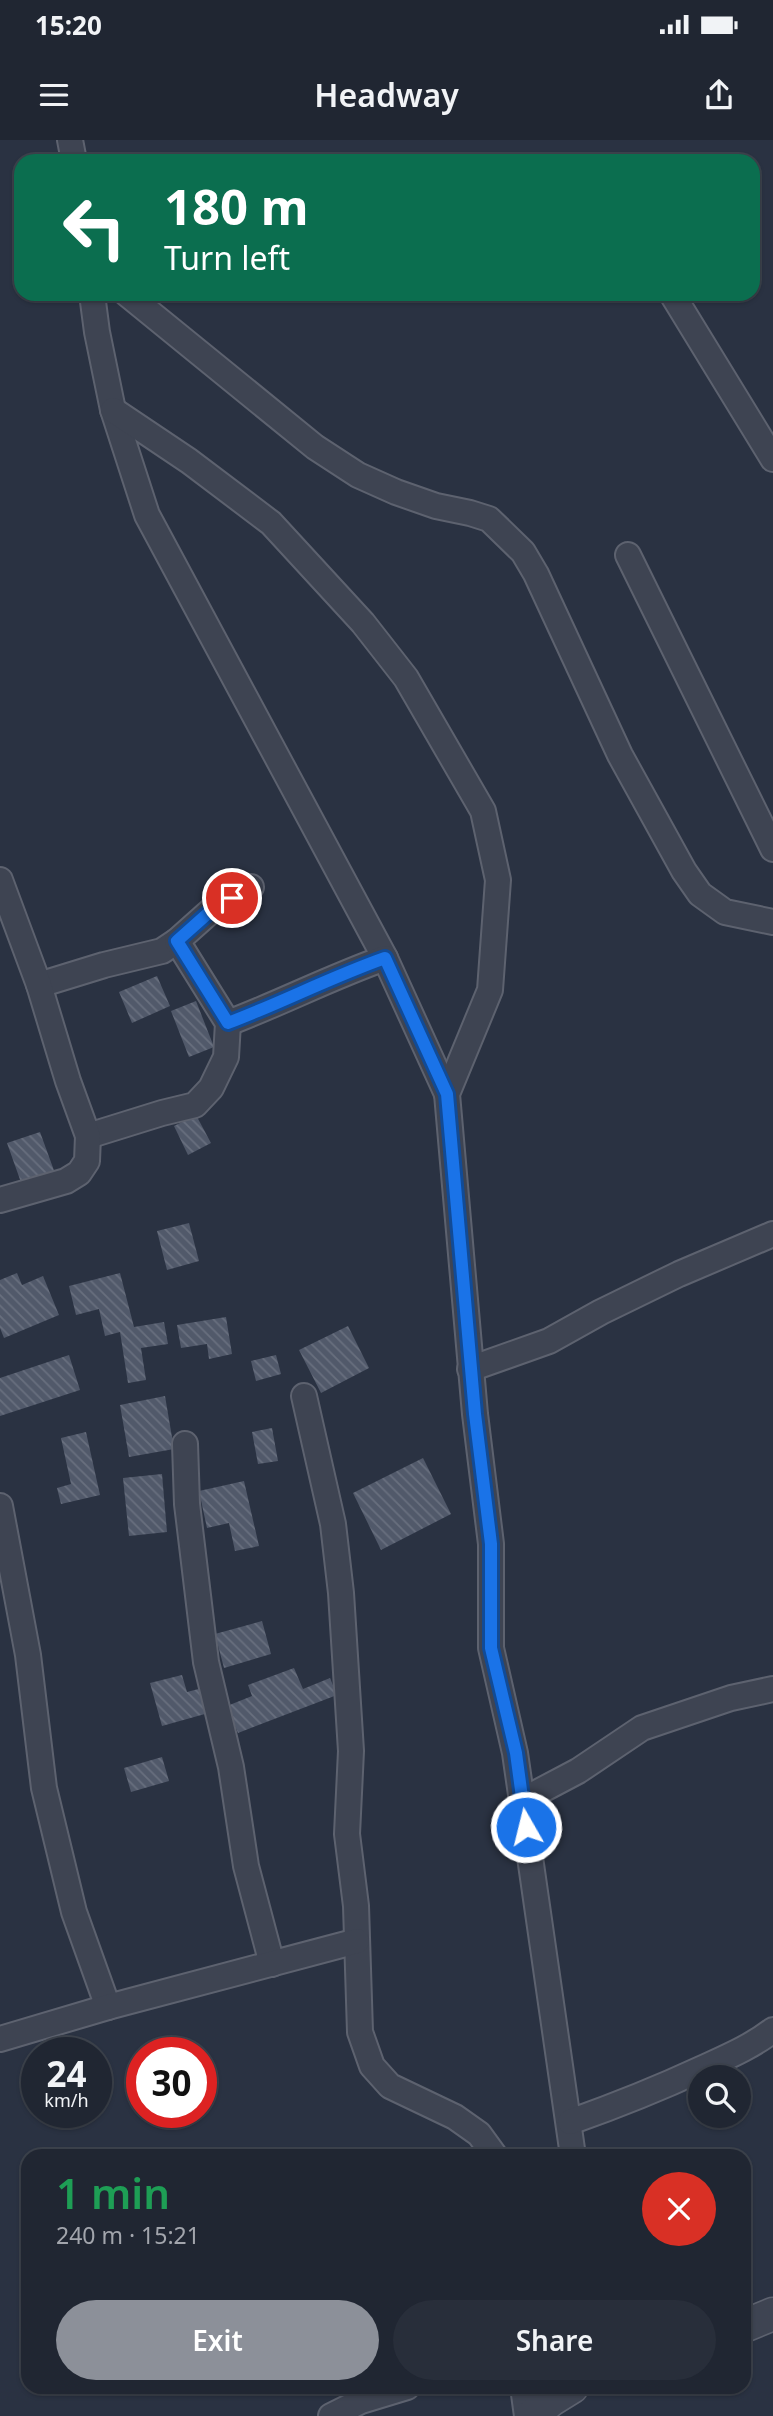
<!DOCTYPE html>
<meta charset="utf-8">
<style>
:root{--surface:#202632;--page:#282e3a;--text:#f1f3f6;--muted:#a2a5ac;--line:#3d434d;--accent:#8c9099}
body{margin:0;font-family:"Noto Sans",sans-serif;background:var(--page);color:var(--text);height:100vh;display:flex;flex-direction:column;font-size:26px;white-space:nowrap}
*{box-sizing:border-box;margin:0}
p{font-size:23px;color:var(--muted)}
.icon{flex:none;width:38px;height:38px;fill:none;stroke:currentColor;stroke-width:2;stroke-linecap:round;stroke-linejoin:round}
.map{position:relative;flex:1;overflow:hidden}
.panel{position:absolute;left:21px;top:2009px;width:730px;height:245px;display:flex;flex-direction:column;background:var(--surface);border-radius:21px;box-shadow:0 2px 5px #0004,0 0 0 2px var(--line)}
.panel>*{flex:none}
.top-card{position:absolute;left:14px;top:14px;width:746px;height:147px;border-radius:21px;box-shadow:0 2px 5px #0004,0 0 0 2px var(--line);background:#0b6e4f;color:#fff;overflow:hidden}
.fabs{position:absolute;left:688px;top:1925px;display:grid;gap:14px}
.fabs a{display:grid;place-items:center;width:63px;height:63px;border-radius:50%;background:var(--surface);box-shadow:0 2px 5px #0004,0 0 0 2px var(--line);font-size:35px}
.speed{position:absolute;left:21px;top:1897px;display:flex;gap:14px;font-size:35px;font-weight:700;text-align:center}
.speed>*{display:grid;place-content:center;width:91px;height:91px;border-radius:50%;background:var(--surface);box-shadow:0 2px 5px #0004,0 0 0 2px var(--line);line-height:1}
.speed small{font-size:18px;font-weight:400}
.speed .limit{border:10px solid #d22;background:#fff;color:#111}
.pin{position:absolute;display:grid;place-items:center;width:60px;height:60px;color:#fff;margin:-30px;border:4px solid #fff;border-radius:50%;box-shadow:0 2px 7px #0007}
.me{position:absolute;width:77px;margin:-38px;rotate:352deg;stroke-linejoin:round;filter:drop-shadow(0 0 5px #0008)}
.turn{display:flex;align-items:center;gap:24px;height:147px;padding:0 35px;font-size:32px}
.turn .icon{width:91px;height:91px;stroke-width:2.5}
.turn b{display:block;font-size:49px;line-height:60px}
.round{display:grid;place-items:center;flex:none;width:74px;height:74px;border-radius:37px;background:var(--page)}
.summary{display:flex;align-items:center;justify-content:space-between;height:119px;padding:0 35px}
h1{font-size:42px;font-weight:600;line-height:52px;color:#1e9e55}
.primary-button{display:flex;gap:14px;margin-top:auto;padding:14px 35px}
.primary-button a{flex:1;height:80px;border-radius:42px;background:var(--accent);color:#fff;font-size:28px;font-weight:600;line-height:80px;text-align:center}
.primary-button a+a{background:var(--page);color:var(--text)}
.status{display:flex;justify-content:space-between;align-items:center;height:49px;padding:0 35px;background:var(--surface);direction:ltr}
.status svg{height:19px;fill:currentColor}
header{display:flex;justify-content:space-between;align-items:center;height:91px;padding:0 35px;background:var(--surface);font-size:32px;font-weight:600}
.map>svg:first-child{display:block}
.building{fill:url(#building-back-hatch)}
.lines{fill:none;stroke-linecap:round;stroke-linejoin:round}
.minor-casing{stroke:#5d626f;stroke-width:28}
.tertiary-casing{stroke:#5d626f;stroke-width:35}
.minor{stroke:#3e4452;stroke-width:24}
.tertiary{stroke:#3e4452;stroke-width:32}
.route-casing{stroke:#114b97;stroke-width:18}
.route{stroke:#1a73e8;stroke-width:12}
</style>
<div class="status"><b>15:20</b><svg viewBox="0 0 49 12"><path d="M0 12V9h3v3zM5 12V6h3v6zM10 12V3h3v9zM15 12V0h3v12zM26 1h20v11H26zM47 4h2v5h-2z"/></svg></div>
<header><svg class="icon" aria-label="menu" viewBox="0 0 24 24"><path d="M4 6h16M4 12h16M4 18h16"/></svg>Headway<svg class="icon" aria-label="share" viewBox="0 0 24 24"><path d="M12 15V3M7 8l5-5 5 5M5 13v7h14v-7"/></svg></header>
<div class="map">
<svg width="773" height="2276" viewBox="0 0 773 2276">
<defs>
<pattern id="building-back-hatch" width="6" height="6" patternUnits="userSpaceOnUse" patternTransform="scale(1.75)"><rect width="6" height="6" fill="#51596a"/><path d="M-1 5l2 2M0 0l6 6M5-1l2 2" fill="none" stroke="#686f7e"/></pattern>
</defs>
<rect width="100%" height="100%" fill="#2a3242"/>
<g class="building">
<polygon points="157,836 170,866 132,883 119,852"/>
<polygon points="196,861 214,907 189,917 171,871"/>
<polygon points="196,975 211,1003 188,1015 174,986"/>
<polygon points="40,992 56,1036 23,1048 7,1003"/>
<polygon points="189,1083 199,1121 167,1130 157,1091"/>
<polygon points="17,1133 22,1145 43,1136 59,1175 4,1198 0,1188 0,1140"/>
<polygon points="120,1133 134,1187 164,1182 168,1204 141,1208 146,1240 128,1243 120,1192 105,1196 99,1169 76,1175 69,1146"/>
<polygon points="226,1177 232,1214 209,1219 207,1204 181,1208 177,1185"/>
<polygon points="348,1186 369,1228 321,1253 299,1210"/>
<polygon points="69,1215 80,1250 0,1276 0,1238"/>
<polygon points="276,1215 281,1234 256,1241 251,1221"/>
<polygon points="165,1256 174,1309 129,1317 120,1265"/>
<polygon points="272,1288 278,1321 258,1324 252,1292"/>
<polygon points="86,1292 100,1355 61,1364 57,1348 71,1344 61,1298"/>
<polygon points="423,1318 451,1374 381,1410 353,1353"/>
<polygon points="162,1334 167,1392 129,1396 123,1338"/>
<polygon points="244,1341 259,1406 235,1411 229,1383 207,1388 199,1351"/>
<polygon points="262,1481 271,1514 224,1528 215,1494"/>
<polygon points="294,1528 303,1549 330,1538 337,1555 238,1593 227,1566 252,1556 248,1545"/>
<polygon points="182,1535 187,1552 206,1547 212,1572 162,1586 150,1543"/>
<polygon points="162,1617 169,1641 131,1652 124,1628"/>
</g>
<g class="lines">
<g class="minor-casing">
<g id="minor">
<polyline points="70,0 74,21"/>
<polyline points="92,154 97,192 113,270 147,375 385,818 447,954"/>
<polyline points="127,154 315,307 358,335 396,352 436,366 470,373 489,379 523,412 536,434 620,615 684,731 700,754 725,772 773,782"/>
<polyline points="672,154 773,319"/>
<polyline points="113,270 189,321 271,383 363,483 406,538 483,671 498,740 490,850 447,954 475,1274 491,1404 491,1508 515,1613 573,2016"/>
<polyline points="628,415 773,709"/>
<polyline points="39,845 104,825 162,811 177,801 214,768 251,747"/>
<path d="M228 883C281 863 331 837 385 818"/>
<polyline points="88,996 162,973 195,965 211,948 226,917 228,883 177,801"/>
<polyline points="0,1060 66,1041 79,1033 87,1021 88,996 68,941 39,845 0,740"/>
<polyline points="470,1229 549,1201 601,1172 679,1134 773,1094"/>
<polyline points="304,1256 333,1384 341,1453 351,1611 347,1694 356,1766 360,1892 372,1926 390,1946 455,1977 479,1994 495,2016"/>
<polyline points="185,1304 187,1364 206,1522 231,1627 246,1726 272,1824"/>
<polyline points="0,1366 28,1515 44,1648 74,1772 108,1867"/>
<polyline points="523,1660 578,1631 642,1588 731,1558 773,1549"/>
<polyline points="0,1899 108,1867 357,1801"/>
<path d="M570 1982C615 1966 658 1949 701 1929 727 1917 751 1907 773 1890"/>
<polyline points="523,2247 527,2276"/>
<polyline points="331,2276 361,2261 407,2247"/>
</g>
</g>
<g class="tertiary-casing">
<g id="tertiary">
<polyline points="744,2186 773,2174"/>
<polyline points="532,2276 551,2260 572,2247"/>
</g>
</g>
<use href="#minor" class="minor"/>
<use href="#tertiary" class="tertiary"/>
</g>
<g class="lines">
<g class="route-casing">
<path id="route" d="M232 758 214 768 177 801 228 883C281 863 331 837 385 818L447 954 475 1274 491 1404V1508L516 1613 526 1687"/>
</g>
<use href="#route" class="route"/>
</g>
</svg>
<div class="fabs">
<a><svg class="icon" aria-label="search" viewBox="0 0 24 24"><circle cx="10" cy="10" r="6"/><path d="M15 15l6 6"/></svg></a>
</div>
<div class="speed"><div>24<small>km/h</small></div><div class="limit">30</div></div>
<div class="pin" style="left:232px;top:758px;background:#d93025"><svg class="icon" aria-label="arrive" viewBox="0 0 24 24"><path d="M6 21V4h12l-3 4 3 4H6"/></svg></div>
<svg class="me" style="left:526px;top:1687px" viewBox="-20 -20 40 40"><circle r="17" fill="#1a73e8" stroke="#fff" stroke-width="3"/><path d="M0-11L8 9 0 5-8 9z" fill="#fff"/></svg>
<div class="top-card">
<div class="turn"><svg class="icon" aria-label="left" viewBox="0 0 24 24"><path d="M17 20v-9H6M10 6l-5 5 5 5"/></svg><div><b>180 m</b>Turn left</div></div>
</div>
<section class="panel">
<div class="summary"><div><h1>1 min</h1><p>240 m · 15:21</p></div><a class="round" style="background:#d93025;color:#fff"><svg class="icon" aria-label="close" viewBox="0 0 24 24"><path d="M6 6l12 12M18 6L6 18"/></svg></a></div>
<div class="primary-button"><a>Exit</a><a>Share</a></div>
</section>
</div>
